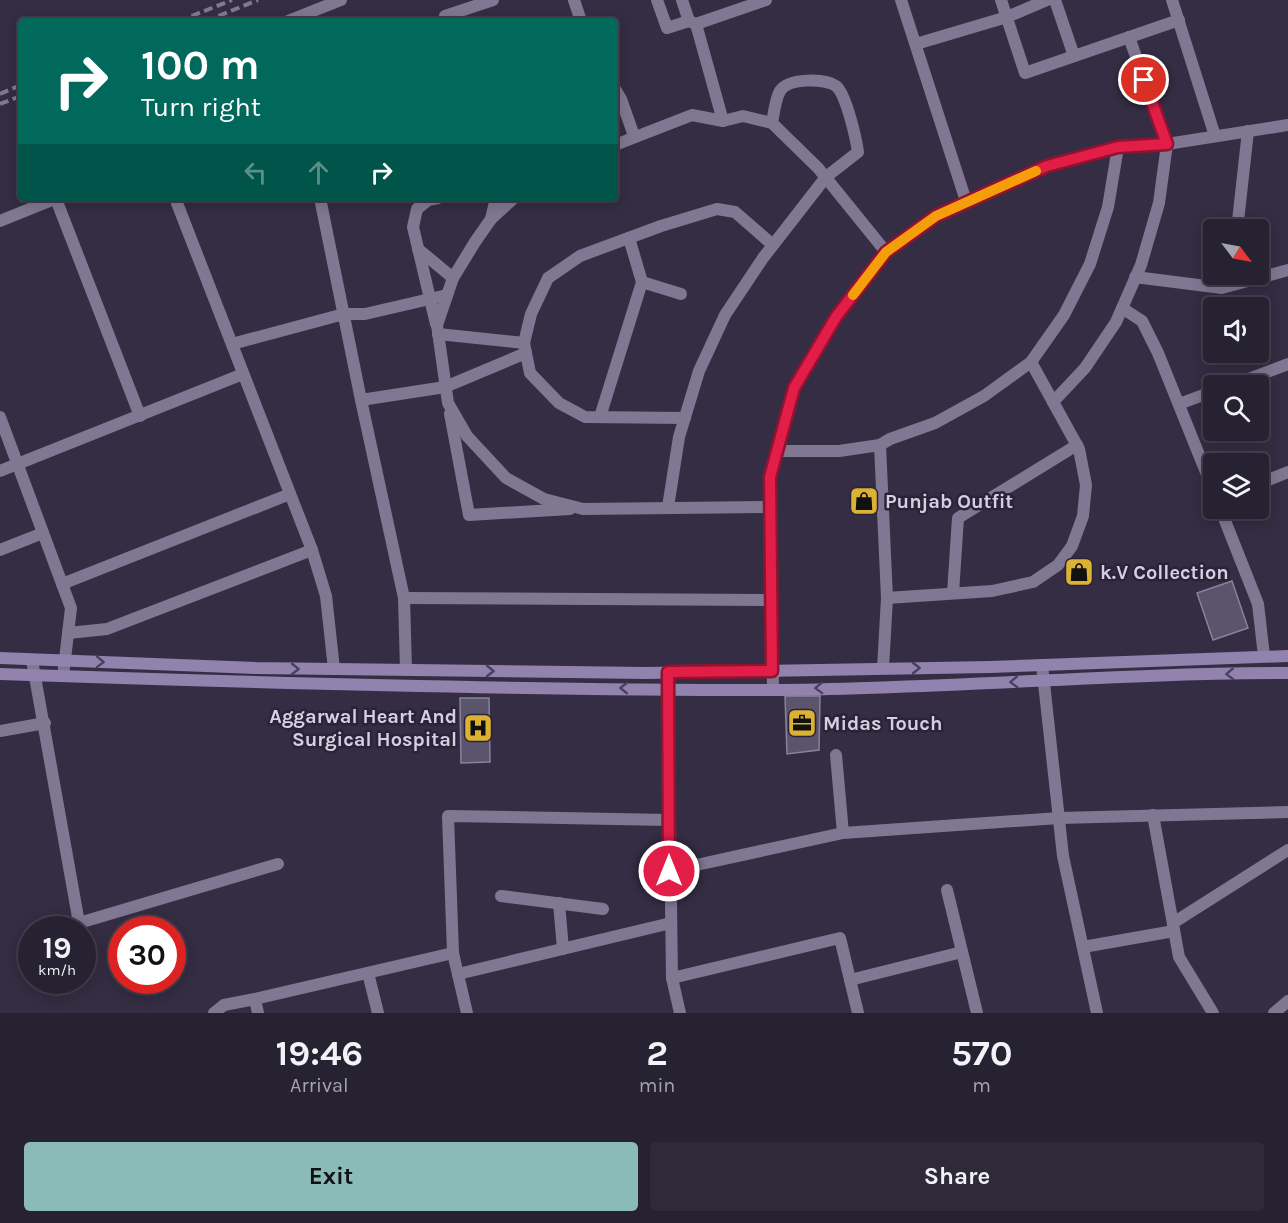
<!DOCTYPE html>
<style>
:root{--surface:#272232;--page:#2f2a3a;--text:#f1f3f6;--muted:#a4a4ac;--line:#433f4d;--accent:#8bbbb9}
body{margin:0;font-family:Karla,sans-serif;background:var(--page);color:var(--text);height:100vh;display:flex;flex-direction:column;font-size:22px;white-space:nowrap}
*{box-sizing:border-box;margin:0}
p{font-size:20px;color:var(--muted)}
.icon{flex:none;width:33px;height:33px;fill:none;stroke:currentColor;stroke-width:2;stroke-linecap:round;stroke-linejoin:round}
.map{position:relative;height:1013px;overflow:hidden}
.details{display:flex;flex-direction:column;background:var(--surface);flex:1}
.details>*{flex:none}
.hud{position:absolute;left:18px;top:18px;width:600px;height:183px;border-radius:6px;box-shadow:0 3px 15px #0003,0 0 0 2px var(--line);background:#00695c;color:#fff;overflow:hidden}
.needle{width:39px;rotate:122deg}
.fabs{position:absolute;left:1203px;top:219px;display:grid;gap:12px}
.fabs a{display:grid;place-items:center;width:66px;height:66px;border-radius:6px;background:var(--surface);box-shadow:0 3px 15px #0003,0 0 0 2px var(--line);font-size:30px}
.speed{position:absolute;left:18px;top:916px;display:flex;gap:12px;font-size:30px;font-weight:700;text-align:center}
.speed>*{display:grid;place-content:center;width:78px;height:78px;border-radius:50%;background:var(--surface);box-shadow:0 3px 15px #0003,0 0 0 2px var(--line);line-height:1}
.speed small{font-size:15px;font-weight:400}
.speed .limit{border:9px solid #d22;background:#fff;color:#111}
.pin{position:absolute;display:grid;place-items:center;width:51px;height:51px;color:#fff;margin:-26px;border:3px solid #fff;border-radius:50%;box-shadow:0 2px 6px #0007}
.me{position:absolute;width:66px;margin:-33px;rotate:0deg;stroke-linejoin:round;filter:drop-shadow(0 0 4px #0008)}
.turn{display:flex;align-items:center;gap:21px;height:126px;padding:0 24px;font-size:27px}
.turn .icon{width:78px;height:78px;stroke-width:2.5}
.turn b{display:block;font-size:42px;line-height:51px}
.lanes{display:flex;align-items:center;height:57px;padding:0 24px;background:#0003;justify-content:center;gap:30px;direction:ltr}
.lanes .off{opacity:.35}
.eta{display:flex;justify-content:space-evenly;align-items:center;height:102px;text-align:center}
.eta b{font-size:36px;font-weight:700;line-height:42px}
.primary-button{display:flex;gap:12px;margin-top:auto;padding:12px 24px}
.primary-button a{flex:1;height:69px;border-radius:6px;background:var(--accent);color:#111;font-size:24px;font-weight:700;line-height:69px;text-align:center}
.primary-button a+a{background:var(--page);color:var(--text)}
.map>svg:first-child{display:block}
.building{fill:#5b546d;stroke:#8a829c;stroke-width:1.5}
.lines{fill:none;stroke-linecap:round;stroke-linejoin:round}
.minor{stroke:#807892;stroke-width:12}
.secondary{stroke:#9182ae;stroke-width:12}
.rail{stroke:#807a8d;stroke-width:4;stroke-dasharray:9 4.5;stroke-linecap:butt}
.oneway{stroke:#49405c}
.route-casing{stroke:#92132f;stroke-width:15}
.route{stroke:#e11d48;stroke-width:10}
.slow{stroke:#f59e0b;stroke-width:10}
.labels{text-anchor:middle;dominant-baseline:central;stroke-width:5;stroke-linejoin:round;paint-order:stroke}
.poi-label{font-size:20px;font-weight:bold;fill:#d4d0df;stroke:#2a2339;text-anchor:start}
</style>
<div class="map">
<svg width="1288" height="1013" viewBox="0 0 1288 1013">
<rect width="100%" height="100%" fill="#342d43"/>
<g class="building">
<polygon points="852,492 876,492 875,510 852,510"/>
<polygon points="1232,581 1248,628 1213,640 1197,593"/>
<polygon points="785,696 820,696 819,750 787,754"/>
<polygon points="460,698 489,698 490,762 461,763"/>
</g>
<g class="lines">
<g class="minor">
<polyline points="574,0 581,21"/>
<polyline points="657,0 667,28 689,21"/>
<polyline points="682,0 689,21 696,24 723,121"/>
<polyline points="901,0 966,201"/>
<polyline points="1001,0 1025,73 1179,20"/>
<polyline points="1055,0 1074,56"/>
<polyline points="1172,0 1215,136"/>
<polyline points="445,16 493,0"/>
<polyline points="288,21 341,0"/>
<polyline points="696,24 766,0"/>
<polyline points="916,44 1007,17 1047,0"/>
<polyline points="615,89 621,99 634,136"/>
<polyline points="615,145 692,115 723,121 743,116 772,123 818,168 886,252"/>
<polyline points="175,198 312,550 326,596 334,669"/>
<polyline points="320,198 361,400 404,598 406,670"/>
<polyline points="514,198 491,219 475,242 453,278 437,325 448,403 467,436 506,478 544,499 583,509 770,507"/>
<polyline points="56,199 140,416"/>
<polyline points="491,219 496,198"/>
<polyline points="0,221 57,198"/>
<polyline points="1237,230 1248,131"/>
<polyline points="418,249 453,278"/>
<polyline points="1135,277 1222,288 1288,270"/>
<polyline points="642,282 681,294"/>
<polyline points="1122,308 1142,321 1158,353 1214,492"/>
<polyline points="436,324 413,227 417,209 428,200 438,198"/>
<polyline points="438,334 524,343"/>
<polyline points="232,344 344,314 365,314 447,295"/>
<polyline points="1230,386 1288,364"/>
<polyline points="361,400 445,387 526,353"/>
<polyline points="1053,402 1085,368 1116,322 1141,265 1159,203 1167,144 1129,37"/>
<polyline points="1179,404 1214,391"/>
<polyline points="450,414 469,515 570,509"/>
<polyline points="0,417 71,608 63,676"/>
<polyline points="600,417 642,282 629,238"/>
<polyline points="685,418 585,417 559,403 530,373 524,343 531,314 548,278 580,256 661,226 717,209 735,212 773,245"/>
<polyline points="880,445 887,598 883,668"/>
<polyline points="777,451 839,451 880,445 890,439 935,423 984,396 1031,362 1064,315 1090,264 1108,207 1118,147"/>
<polyline points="0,471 243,374"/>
<polyline points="1258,484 1288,472"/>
<path d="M668 507 679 437 699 371 725 315 763 258 826 177 858 152C856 138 846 94 836 86 825 78 788 78 780 91 775 100 774 113 772 123"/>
<polyline points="1220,508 1258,604 1264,656"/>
<polyline points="0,550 43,533"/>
<polyline points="62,584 290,494"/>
<polyline points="953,593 958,518 1077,445"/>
<polyline points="404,598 771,600"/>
<polyline points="887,598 992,591 1033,582 1058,565 1072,546 1083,516 1086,485 1079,449 1031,362"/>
<polyline points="68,633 107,629 312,550"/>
<polyline points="32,660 79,923 278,864"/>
<polyline points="1042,665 1063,856 1097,1013"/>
<polyline points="668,672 672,978 680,1013"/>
<polyline points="773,690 770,477 794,388 836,317 886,252 936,216 1047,167 1118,147 1167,144 1288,125"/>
<polyline points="0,731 45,723"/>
<polyline points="836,755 843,833"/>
<polyline points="1153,815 1179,957 1213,1013"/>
<polyline points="669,871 843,833 1059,818 1288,812"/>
<polyline points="947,890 977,1013"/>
<polyline points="501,896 603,909"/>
<polyline points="559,903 563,949"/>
<polyline points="1173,923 1288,850"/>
<polyline points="1083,947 1174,931"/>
<polyline points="368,973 378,1013"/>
<polyline points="458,974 671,923"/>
<polyline points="672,978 840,938 858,1013"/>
<polyline points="850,980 962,952"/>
<polyline points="214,1013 224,1005 255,999"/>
<polyline points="258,1013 255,999 453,953"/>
<polyline points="467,1013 453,953 448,816 669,820"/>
<polyline points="1274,1013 1288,1001"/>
</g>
<g class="secondary">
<polyline points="0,658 256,668 646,673 990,667 1288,656"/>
<path d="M0 674C257 683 514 690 770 690 943 689 1115 673 1288 673"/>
</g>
<g class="rail">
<polyline points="179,21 232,0"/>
<polyline points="206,21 258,0"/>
<polyline points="0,94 21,85"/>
<polyline points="0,104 21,96"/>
</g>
</g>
<defs><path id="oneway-chevron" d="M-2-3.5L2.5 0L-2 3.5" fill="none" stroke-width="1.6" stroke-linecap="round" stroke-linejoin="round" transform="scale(1.5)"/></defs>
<g class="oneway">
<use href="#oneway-chevron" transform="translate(100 662) rotate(2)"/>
<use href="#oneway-chevron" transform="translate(916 668) rotate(-1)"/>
<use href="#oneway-chevron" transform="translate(295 669) rotate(1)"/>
<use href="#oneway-chevron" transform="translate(490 671) rotate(1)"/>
<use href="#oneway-chevron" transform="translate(1230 674) rotate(178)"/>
<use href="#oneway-chevron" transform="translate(1014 682) rotate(178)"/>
<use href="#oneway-chevron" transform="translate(624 688) rotate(-179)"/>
<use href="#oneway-chevron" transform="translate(819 688) rotate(178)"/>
</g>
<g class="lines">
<g class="route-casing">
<polyline id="route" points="669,871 668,672 772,671 770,477 794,388 836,317 886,252 936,216 1047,166 1118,147 1167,144 1144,80"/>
</g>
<use href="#route" class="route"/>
<polyline class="slow" points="853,295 886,252 936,216 1036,171"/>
</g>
<defs>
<g id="shop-square" transform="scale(1.5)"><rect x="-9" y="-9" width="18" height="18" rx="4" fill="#dcb233" stroke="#2a2339"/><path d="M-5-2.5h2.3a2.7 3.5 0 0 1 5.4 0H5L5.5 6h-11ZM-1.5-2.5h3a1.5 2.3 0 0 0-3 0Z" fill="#111"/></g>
<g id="office-square" transform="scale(1.5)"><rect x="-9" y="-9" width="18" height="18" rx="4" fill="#dcb233" stroke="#2a2339"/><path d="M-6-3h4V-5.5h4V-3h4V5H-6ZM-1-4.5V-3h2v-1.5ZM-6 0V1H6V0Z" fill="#111"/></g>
<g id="hospital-square" transform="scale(1.5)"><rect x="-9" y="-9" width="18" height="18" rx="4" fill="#dcb233" stroke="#2a2339"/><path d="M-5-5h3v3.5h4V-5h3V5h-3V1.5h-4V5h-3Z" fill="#111"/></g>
</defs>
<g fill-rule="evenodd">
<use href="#shop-square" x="864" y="501"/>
<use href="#shop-square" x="1079" y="572"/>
<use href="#office-square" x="802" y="723"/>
<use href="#hospital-square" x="478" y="728"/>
</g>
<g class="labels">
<g class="poi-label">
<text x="885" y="501">Punjab Outfit</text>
<text x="1100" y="572">k.V Collection</text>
<text x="457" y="716" text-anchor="end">Aggarwal Heart And<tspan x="457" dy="23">Surgical Hospital</tspan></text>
<text x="823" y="723">Midas Touch</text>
</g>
</g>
</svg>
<div class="fabs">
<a><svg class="needle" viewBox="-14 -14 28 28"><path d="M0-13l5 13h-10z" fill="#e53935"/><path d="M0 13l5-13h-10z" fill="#a4a4ac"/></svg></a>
<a><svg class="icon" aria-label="sound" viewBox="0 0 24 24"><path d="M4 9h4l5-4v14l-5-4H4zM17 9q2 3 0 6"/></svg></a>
<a><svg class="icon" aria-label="search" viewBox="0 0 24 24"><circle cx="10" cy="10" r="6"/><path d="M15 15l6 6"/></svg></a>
<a><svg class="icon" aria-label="layers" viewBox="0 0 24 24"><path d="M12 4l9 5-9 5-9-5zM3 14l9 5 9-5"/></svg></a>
</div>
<div class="speed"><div>19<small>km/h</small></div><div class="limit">30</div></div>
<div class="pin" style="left:1144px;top:80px;background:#d93025"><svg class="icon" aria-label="arrive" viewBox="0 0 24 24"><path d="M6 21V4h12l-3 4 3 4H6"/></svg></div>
<svg class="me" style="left:669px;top:871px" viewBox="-20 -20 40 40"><circle r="17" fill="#e11d48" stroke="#fff" stroke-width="3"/><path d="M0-11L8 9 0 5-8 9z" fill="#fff"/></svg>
<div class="hud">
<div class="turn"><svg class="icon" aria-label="right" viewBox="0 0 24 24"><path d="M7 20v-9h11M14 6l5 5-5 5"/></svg><div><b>100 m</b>Turn right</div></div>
<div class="lanes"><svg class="icon off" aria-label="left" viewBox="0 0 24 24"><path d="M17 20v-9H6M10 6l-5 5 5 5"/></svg><svg class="icon off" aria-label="ahead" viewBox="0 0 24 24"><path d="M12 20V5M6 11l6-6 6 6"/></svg><svg class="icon" aria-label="right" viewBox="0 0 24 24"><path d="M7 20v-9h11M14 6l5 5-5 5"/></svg></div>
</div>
</div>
<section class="details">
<div class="eta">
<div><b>19:46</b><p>Arrival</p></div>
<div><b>2</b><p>min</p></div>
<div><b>570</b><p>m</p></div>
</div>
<div class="primary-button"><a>Exit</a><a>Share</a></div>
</section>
